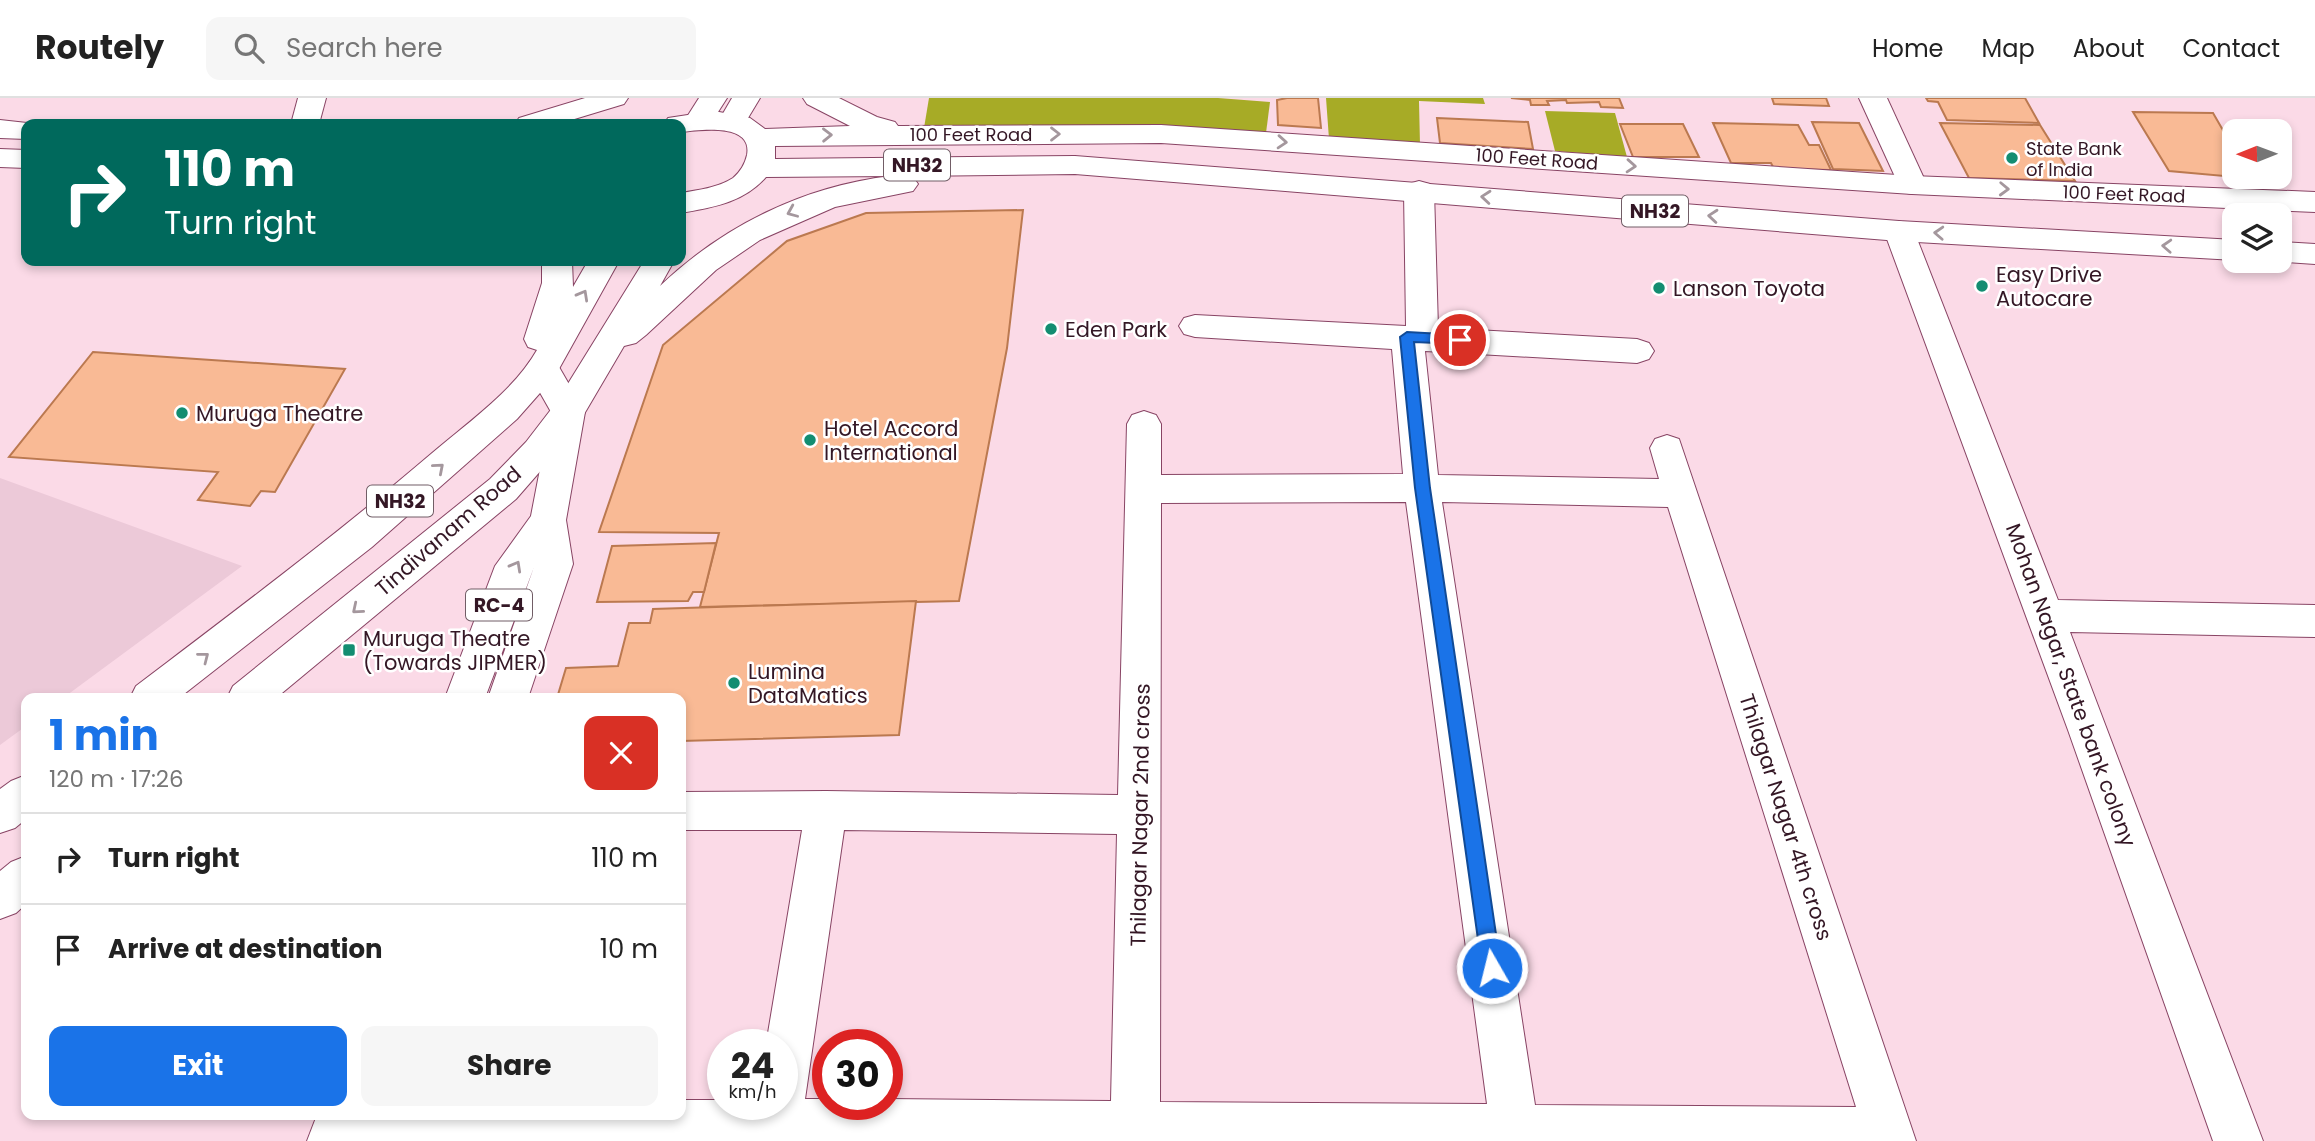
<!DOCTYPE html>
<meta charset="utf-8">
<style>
:root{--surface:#fff;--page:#f6f6f6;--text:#222;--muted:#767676;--line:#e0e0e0;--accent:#1a73e8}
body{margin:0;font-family:Poppins,sans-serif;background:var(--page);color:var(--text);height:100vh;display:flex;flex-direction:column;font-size:26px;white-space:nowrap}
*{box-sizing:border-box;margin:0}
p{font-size:23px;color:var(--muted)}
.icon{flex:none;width:38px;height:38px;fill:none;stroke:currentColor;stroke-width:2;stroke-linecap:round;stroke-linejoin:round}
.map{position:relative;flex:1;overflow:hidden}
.details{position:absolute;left:21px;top:595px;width:665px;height:427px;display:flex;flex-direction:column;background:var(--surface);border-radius:14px;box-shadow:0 4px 10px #0003}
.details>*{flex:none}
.guide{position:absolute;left:21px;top:21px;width:665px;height:147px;border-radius:14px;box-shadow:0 4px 10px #0003;background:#00695c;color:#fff;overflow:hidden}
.needle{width:46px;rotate:269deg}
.controls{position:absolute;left:2222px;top:21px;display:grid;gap:14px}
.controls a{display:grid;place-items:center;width:70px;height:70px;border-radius:14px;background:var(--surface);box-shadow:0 4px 10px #0003;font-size:35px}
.speed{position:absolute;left:707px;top:931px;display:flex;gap:14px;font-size:35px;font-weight:700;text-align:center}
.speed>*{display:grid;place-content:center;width:91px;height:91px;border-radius:50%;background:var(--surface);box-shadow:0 4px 10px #0003;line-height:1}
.speed small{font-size:18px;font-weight:400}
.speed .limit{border:10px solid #d22;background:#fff;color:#111}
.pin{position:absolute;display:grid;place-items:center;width:60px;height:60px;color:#fff;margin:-30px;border:4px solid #fff;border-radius:50%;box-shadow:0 2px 7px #0007}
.me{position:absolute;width:77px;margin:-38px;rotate:352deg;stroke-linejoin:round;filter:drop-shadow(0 0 5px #0008)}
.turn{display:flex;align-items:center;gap:24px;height:147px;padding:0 28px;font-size:32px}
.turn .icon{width:91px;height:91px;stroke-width:2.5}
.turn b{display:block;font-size:49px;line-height:60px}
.round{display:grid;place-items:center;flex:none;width:74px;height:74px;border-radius:14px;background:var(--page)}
.overview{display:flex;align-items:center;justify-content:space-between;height:119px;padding:0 28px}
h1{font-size:42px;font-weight:700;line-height:52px;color:var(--accent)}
.primary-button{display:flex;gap:14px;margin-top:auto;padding:14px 28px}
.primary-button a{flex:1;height:80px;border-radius:14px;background:var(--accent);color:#fff;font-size:28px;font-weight:700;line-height:80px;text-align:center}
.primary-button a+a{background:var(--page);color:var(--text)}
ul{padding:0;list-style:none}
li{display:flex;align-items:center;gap:21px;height:91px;padding:0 28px;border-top:2px solid var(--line)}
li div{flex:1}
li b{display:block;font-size:26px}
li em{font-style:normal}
header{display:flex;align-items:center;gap:42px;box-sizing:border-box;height:98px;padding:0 35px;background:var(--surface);border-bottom:2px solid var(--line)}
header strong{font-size:33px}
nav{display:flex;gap:38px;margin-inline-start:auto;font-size:24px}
.search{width:490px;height:63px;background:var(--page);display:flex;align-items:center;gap:18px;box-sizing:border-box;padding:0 24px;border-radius:14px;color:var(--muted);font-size:26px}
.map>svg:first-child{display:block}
.built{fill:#ecc9d8}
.forest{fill:#a7ab26}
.building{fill:#f9ba95;stroke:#bb7950;stroke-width:2}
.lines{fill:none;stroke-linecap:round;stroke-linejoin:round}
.minor-casing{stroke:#884464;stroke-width:2}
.secondary-casing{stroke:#884464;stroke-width:2}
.primary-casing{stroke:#884464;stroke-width:2}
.trunk-casing{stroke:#884464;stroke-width:2}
.minor{fill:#fff;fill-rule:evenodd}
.secondary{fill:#fff;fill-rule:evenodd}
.primary{fill:#fff;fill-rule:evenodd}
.trunk{fill:#fff;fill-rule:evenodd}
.oneway{stroke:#a4979d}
.route{fill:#1a73e8;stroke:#114b97;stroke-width:2}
.poi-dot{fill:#138d71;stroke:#fff;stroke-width:2.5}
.labels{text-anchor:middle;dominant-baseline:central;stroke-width:5;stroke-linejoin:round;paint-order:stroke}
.far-street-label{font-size:18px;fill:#341725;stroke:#fff}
.far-poi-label{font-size:18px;fill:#341725;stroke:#fff;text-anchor:start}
.shield{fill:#fff;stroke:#715d66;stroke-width:2}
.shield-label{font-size:19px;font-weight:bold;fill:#341725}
.poi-label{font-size:21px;fill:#341725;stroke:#fff;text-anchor:start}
.street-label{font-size:21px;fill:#341725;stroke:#fff}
</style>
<header>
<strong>Routely</strong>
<div class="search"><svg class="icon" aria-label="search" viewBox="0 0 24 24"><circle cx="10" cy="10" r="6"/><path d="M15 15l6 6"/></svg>Search here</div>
<nav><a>Home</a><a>Map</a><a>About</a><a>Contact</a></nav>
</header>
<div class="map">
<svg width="2315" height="1043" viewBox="0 0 2315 1043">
<rect width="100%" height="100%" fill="#fbdae7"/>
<polygon class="built" points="0,380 242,468 63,600 26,600 26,628 0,647"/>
<g class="forest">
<polygon points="929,0 1218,0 1270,4 1266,35 924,30"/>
<polygon points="1326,0 1483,0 1485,6 1419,3 1420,47 1329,41"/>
<polygon points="1545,13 1615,15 1627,59 1555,53"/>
</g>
<g class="building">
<polygon points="1287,0 1318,0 1321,30 1278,27 1277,2"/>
<polygon points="1511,0 1619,0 1623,10 1601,9 1599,4 1567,5 1566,2 1547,3 1549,7 1531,7 1530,2"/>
<polygon points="1772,0 1826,0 1829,8 1774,6"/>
<polygon points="1926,0 2025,0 2039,25 1947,22 1938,4 1928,3"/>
<polygon points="2133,14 2213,15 2235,53 2235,79 2169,73"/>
<polygon points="1437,20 1528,24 1533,51 1440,45"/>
<polygon points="1812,24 1859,25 1883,73 1833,71"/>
<polygon points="1713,25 1798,27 1809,47 1819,47 1831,72 1774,71 1771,65 1731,65"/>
<polygon points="1940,25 2040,27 2075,83 1969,80"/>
<polygon points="1620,26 1683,26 1699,59 1633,59"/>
<polygon points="1023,112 1007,250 959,503 700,509 719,435 599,434 663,247 787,143 866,115"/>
<polygon points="93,254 345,271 275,394 261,393 250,408 198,402 218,374 9,359"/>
<polygon points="716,445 704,494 693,494 688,503 597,504 612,448"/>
<polygon points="916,503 899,637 681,643 681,600 557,600 566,570 618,568 629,525 650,525 653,511"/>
</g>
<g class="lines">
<g class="minor-casing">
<g id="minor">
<polygon points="298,0 326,0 319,26 291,26"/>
<polygon points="1859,0 1887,0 1927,87 1922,94 1912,96 1902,94"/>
<path d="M1419 83 1430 86 1434 93 1438 230 1637 241 1649 245 1654 253 1649 261 1637 265 1425 253 1438 377 1659 381 1650 350 1655 341 1667 337 1679 341 1916 1043H316L312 1033 318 1017H681V1002H723V1006H782V947H766L802 732H681V694L826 693 1118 697 1127 326 1132 317 1144 313 1156 317 1161 326V377L1403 376 1392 251 1195 239 1184 236 1179 228 1184 220 1195 217 1406 228 1404 93 1408 86ZM1406 404 1487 1006 1160 1004 1161 405ZM1442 404 1668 409 1856 1009 1535 1007ZM844 732 1117 736 1111 1003 887 1001V1006H828V1001H805Z"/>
<polygon points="1899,123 1910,126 1914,133 2058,502 2315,507 2315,539 2070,534 2263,1043 2213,1043 2068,632 1884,133 1888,126"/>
</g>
</g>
<g class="secondary-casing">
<g id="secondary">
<polygon points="699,0 727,0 709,28 699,31 689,28 685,22"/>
<polygon points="732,0 760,0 742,30 732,33 722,30 718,24"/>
</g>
</g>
<g class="primary-casing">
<g id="primary">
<polygon points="543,258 555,262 585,314 566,422 573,466 528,600 488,600 534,469 485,600 445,600 495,468 531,418 551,314 526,270 531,262"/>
<polygon points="317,1017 365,1017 357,1043 307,1043"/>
</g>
</g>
<g class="trunk-casing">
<g id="trunk">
<polygon points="585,0 628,0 624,6 558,26 515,26 519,20"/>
<path d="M803 0H839L877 19 895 24 898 28 1161 27 1912 78 2315 94V114L1912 96 1161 45 775 48V61L1075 58 1899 123 2235 142V162L1899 143 1075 76 908 78 913 79 918 86 913 93 835 109 760 142 716 172 646 237 636 245 624 248 580 323 550 362 516 401 276 600H227L233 588 490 381 526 344 556 305 644 163H674L660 188C723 128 804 88 891 78L766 79C743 105 713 109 681 115V95C698 92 717 90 733 80 740 74 745 66 747 57 753 24 699 32 681 34V26H664L668 20 714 13 750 20 765 31 850 28 807 6Z"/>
<polygon points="0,22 36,26 26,26 26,41 0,40"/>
<polygon points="0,51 26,52 26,70 0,69"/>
<polygon points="2280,144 2315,146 2315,166 2274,163 2280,163"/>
<path d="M542 163H572L573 189 588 163H619L555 278 517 321 372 449 179 600H130L136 588C236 512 335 438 431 356 467 325 513 294 537 252L528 249 524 241 542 185Z"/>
<polygon points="26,677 26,721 15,730 0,735 0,691 11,683"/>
<polygon points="26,758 26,806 16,815 0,821 0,773 11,764"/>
</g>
</g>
<use href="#minor" class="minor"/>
<use href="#secondary" class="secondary"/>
<use href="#primary" class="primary"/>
<use href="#trunk" class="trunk"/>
</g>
<defs><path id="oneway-chevron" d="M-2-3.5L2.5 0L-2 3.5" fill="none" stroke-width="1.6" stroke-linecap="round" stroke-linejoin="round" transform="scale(1.75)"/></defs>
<g class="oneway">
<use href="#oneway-chevron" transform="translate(1055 36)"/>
<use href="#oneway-chevron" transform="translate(827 37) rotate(-1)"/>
<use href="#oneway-chevron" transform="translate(1282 44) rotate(4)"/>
<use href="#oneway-chevron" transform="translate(1631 68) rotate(4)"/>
<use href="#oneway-chevron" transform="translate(2004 91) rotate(2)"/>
<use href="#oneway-chevron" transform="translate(1486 99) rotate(-175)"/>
<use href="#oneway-chevron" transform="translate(792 114) rotate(157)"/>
<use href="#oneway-chevron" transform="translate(1713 118) rotate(-175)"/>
<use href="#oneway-chevron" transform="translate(1939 135) rotate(-177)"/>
<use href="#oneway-chevron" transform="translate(2167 148) rotate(-177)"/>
<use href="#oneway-chevron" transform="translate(583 197) rotate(-61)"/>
<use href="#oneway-chevron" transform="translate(439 370) rotate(-41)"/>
<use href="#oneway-chevron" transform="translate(516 468) rotate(-61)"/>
<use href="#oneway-chevron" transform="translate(357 511) rotate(140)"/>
<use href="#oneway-chevron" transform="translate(204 559) rotate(-38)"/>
</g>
<polygon class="route" points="1407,234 1460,237 1466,242 1460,246 1414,244 1430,390 1501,870 1498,877 1492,880 1485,877 1482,870 1415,390 1400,239"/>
<g class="poi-dot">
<circle cx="2012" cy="60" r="7"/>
<circle cx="1982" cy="188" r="7"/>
<circle cx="1659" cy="190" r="7"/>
<circle cx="1051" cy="231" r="7"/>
<circle cx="182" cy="315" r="7"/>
<circle cx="810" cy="342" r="7"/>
<rect x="342" y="545" width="14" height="14" rx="3.5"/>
<circle cx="734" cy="585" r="7"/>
</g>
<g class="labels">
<g class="far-street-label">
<text x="971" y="36">100 Feet Road</text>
<text transform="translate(1537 61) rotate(4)">100 Feet Road</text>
<text transform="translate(2124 96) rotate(2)">100 Feet Road</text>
</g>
<g class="far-poi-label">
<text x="2026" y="50">State Bank<tspan x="2026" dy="21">of India</tspan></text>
</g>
<g class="shield">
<rect x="884" y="51.5" width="66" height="31" rx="5"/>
<rect x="1622" y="97.5" width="66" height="31" rx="5"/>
<rect x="367" y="387.5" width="66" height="31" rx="5"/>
<rect x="466" y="491.5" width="66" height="31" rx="5"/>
</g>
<g class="shield-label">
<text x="917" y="67">NH32</text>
<text x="1655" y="113">NH32</text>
<text x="400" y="403">NH32</text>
<text x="499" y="507">RC-4</text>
</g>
<g class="poi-label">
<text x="1996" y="176">Easy Drive<tspan x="1996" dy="24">Autocare</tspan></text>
<text x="1673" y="190">Lanson Toyota</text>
<text x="1065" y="231">Eden Park</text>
<text x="196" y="315">Muruga Theatre</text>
<text x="824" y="330">Hotel Accord<tspan x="824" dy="24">International</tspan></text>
<text x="363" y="540">Muruga Theatre<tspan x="363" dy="24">(Towards JIPMER)</tspan></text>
<text x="748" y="573">Lumina<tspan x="748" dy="24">DataMatics</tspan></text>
</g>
<g class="street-label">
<text transform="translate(448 433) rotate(-41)">Tindivanam Road</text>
<text transform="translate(2071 587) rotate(70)">Mohan Nagar, State bank colony</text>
<text transform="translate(1140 717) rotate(-89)">Thilagar Nagar 2nd cross</text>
<text transform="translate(1786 719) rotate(72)">Thilagar Nagar 4th cross</text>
</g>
</g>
</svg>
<div class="controls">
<a><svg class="needle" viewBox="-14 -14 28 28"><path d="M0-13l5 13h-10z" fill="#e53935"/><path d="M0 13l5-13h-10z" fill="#767676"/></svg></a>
<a><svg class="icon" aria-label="layers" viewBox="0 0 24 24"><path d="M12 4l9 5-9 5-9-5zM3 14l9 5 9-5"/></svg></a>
</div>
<div class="speed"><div>24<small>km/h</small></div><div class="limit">30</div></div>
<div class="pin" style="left:1460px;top:242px;background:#d93025"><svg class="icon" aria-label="arrive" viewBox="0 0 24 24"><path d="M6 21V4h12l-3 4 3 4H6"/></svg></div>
<svg class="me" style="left:1492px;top:870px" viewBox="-20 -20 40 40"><circle r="17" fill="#1a73e8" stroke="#fff" stroke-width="3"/><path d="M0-11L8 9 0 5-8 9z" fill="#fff"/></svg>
<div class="guide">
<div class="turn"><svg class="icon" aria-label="right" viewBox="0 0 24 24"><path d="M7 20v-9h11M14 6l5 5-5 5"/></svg><div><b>110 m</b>Turn right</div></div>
</div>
<section class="details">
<div class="overview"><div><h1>1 min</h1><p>120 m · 17:26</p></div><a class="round" style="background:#d93025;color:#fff"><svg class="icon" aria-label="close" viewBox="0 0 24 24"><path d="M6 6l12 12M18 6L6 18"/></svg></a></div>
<ul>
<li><svg class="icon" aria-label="right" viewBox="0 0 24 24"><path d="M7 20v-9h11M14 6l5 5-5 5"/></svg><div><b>Turn right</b></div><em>110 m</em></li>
<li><svg class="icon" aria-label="arrive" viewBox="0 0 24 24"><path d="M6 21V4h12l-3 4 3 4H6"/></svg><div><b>Arrive at destination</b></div><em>10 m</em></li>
</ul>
<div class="primary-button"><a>Exit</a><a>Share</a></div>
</section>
</div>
